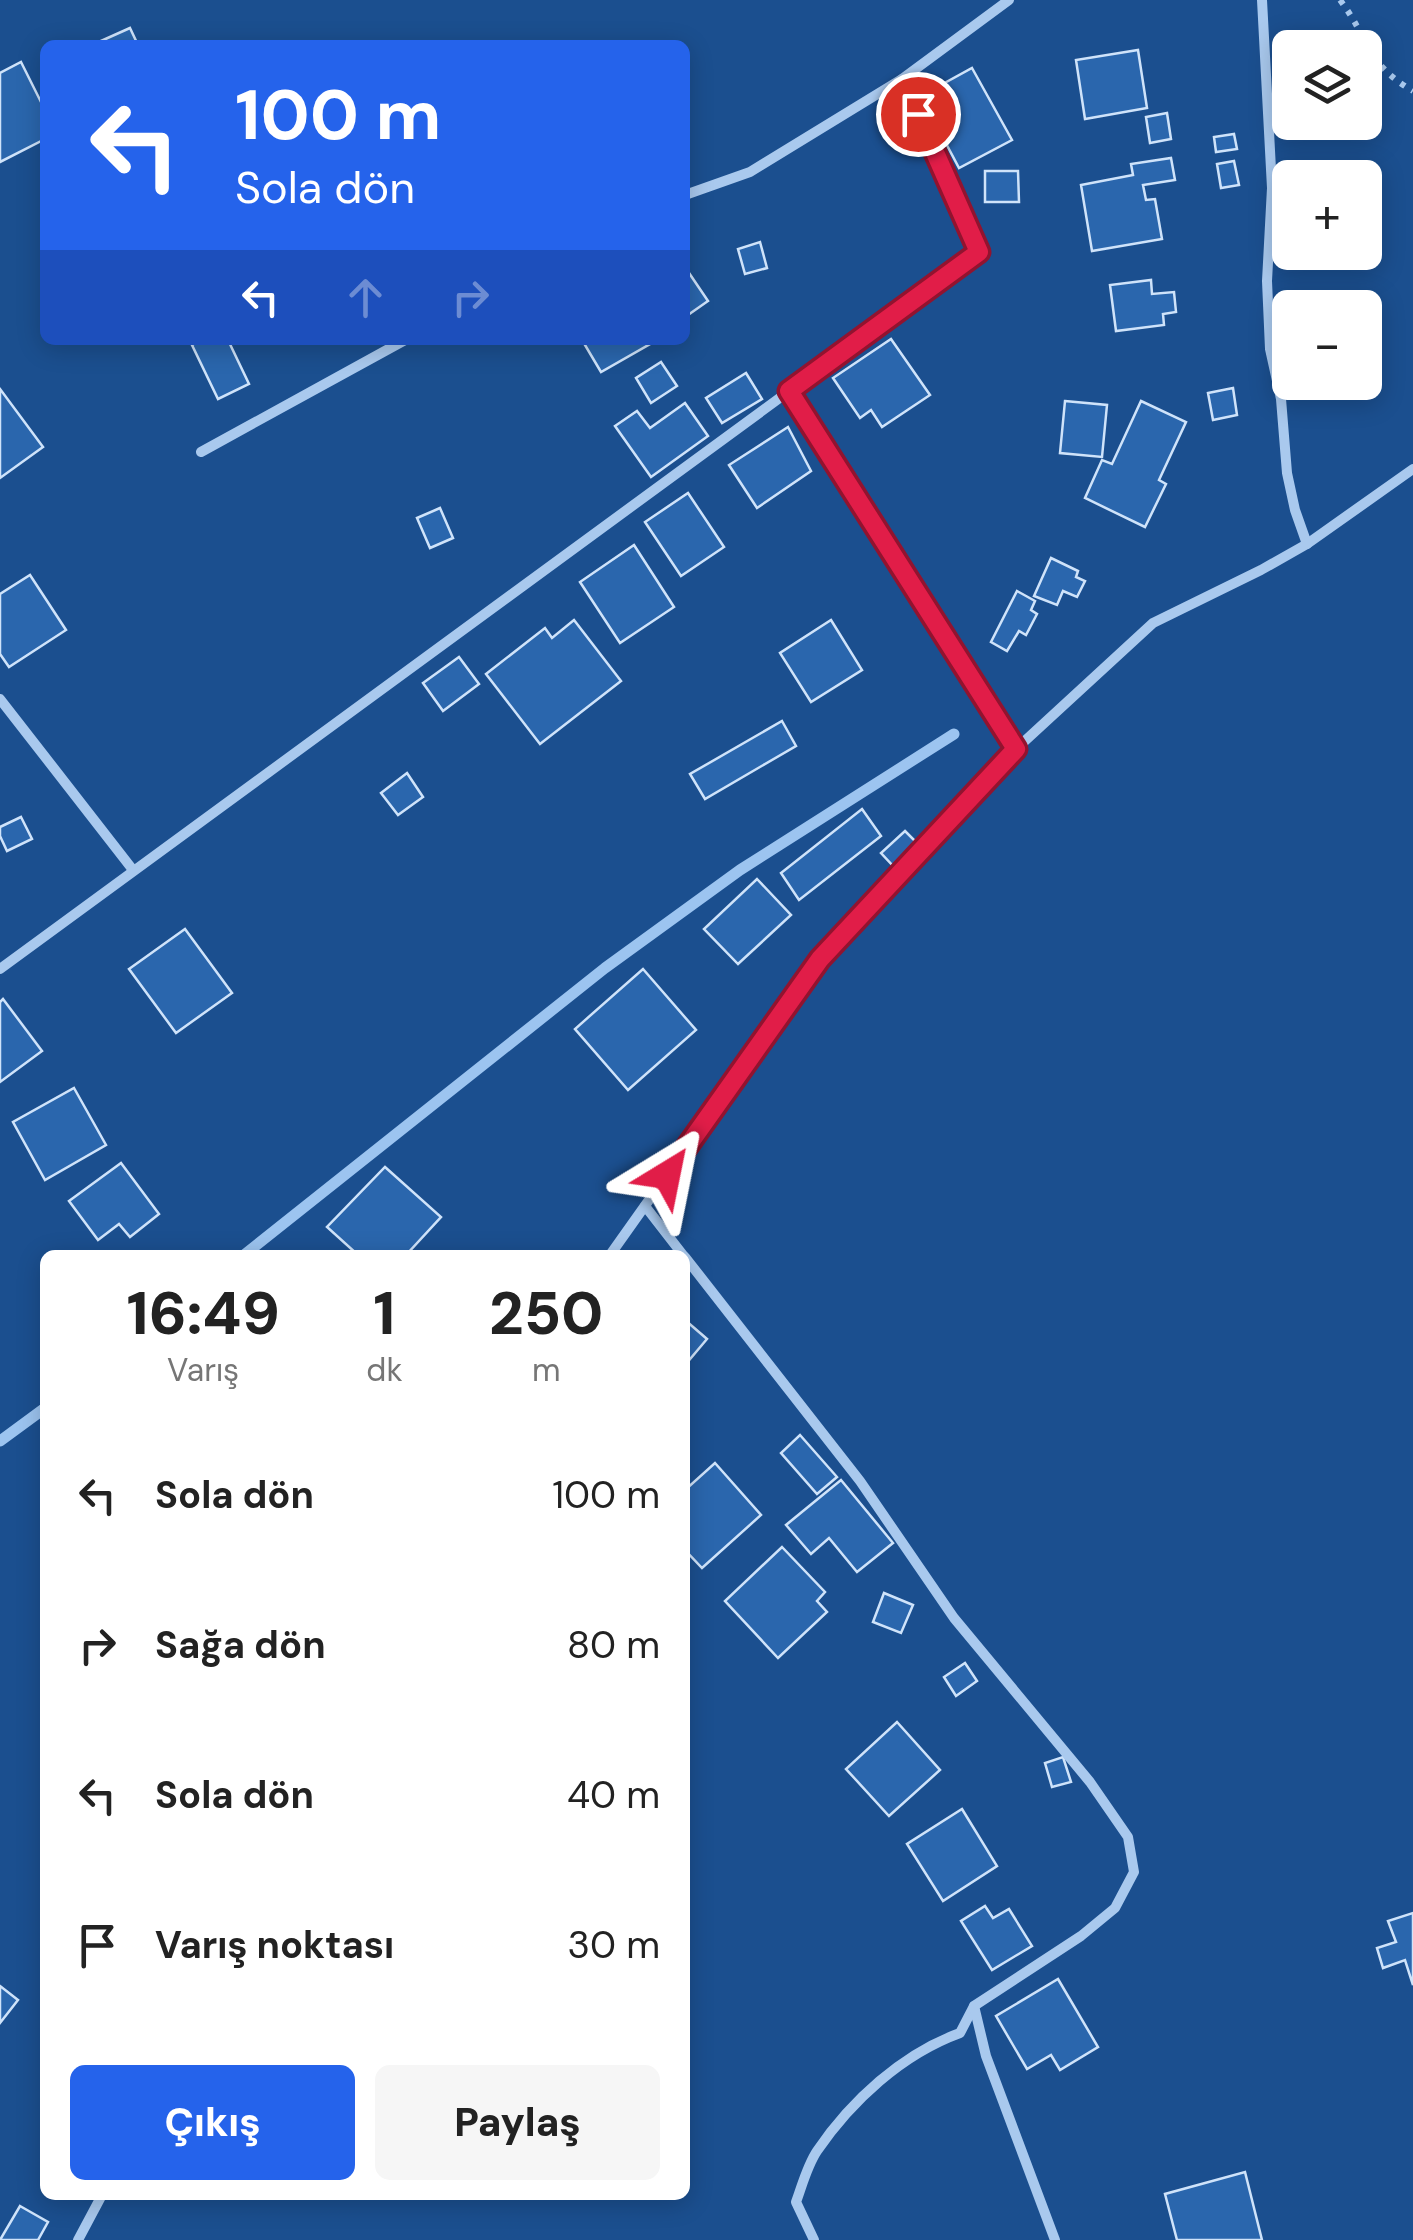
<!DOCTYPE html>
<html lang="tr">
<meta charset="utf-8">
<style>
:root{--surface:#fff;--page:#f6f6f6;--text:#222;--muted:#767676;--accent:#2563eb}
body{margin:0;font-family:"DM Sans",sans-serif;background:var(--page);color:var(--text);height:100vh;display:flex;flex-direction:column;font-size:38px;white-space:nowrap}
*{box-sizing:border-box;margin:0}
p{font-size:32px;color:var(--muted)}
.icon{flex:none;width:55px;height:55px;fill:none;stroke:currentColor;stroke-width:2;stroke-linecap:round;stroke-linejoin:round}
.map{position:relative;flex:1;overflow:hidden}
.panel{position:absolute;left:40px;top:1250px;width:650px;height:950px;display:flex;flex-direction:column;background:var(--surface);border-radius:15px;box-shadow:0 5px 25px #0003}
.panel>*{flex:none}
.hud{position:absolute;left:40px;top:40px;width:650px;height:305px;border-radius:15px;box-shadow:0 5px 25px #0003;background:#2563eb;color:#fff;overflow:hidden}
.controls{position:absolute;left:1272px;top:30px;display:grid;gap:20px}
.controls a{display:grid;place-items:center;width:110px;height:110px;border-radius:15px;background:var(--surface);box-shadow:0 5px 25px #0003;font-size:50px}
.pin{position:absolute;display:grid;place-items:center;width:85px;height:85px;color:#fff;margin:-42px;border:5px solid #fff;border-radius:50%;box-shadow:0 2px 10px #0007}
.me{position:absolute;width:110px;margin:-55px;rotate:35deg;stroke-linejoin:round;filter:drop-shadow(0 0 8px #0008)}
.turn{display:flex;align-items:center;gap:35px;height:210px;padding:0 30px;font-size:45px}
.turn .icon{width:130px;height:130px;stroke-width:2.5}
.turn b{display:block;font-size:70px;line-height:85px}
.lanes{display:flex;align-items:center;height:95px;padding:0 30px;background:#0003;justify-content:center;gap:50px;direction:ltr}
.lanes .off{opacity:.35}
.eta{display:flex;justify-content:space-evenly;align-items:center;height:170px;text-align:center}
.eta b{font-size:60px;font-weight:800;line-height:70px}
.action{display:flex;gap:20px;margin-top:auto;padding:20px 30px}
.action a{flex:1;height:115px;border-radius:15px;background:var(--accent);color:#fff;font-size:40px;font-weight:800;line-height:115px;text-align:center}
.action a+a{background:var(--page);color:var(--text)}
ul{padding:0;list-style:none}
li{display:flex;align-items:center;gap:30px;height:150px;padding:0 30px}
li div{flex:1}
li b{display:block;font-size:38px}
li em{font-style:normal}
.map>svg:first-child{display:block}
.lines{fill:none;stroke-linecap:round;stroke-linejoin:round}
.stream{stroke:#9cc4f0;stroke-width:11}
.building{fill:#2a66ad;stroke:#cfe3fa;stroke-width:2.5}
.path{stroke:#a9c9ee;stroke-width:6;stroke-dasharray:5 8;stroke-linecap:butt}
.street{stroke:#a9c9ee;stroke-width:10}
.route-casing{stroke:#92132f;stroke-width:25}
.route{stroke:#e11d48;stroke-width:18}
</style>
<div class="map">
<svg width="1413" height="2240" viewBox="0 0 1413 2240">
<rect width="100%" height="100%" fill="#1b4f8f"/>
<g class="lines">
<g class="stream">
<polyline points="244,1255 605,968 740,870 954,734"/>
<polyline points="0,1441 45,1408"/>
</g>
</g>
<g class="building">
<polygon points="130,28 138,45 92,45"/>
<polygon points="1138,50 1147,108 1085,119 1076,60"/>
<polygon points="21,62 45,110 45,139 0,162 0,73"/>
<polygon points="972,68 1012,140 959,168 921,96"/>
<polygon points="1167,113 1171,139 1150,143 1146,117"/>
<polygon points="1234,134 1237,149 1216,152 1214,137"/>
<polygon points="1171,158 1175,180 1143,185 1146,200 1155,199 1162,239 1092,251 1081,185 1133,175 1131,164"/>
<polygon points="1234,161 1239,185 1221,188 1217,164"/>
<polygon points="985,171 1018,171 1019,202 985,202"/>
<polygon points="760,242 767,268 745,274 738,249"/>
<polygon points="685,267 708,301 685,317"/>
<polygon points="1151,280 1152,294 1174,292 1176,312 1163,314 1164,325 1116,331 1110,285"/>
<polygon points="891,339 930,395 882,427 871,410 860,418 833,378"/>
<polygon points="202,340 228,340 249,384 218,399 192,345"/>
<polygon points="582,340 647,340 650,344 601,372"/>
<polygon points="661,362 677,386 651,403 636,378"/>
<polygon points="746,373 762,399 722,423 706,398"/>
<polygon points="1233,388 1237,415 1213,420 1208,393"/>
<polygon points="0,389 43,447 0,478"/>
<polygon points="1065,401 1107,405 1102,457 1060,453"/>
<polygon points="1141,401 1186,422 1159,480 1166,484 1145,527 1085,498 1102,460 1112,464"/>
<polygon points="685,403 708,436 651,477 615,426 637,411 650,428"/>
<polygon points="788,427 811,471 757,508 729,465"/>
<polygon points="688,493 724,547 681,576 645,522"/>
<polygon points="440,508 453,538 430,548 417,518"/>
<polygon points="634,545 674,607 620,643 580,582"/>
<polygon points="1051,558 1078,571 1076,577 1085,581 1077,597 1063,591 1057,605 1034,596"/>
<polygon points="30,575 66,630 9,667 0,654 0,594"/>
<polygon points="1017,591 1035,601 1031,610 1037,614 1026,635 1019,631 1007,651 991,642"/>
<polygon points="574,620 621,681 540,744 486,674 545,628 552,638"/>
<polygon points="831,620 862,670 811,702 780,653"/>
<polygon points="459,657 479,684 443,711 423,683"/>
<polygon points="782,721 796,746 705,799 690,774"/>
<polygon points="407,773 423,797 398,815 381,793"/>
<polygon points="862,809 881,836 799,900 781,873"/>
<polygon points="21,817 32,839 7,851 0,836 0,827"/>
<polygon points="905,831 919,845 895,868 881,853"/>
<polygon points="757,879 791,915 738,964 704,929"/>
<polygon points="185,929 232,993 176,1033 129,969"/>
<polygon points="643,969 696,1030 628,1090 575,1029"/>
<polygon points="3,999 42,1051 0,1082 0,1002"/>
<polygon points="74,1088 106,1145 45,1180 13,1122"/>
<polygon points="121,1163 159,1214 130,1237 119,1224 98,1240 69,1201"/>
<polygon points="385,1167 441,1217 406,1255 358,1255 327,1227"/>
<polygon points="685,1320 707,1339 685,1365"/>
<polygon points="800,1435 837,1477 817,1494 781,1453"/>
<polygon points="715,1463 761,1515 702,1568 685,1550 685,1490"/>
<polygon points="841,1480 893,1543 857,1572 829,1538 811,1554 786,1525"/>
<polygon points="782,1547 825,1592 817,1601 827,1612 778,1658 725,1601"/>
<polygon points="884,1593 913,1605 901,1633 873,1622"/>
<polygon points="965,1663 977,1681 956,1696 944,1677"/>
<polygon points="897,1722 940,1770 889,1816 846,1769"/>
<polygon points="1063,1757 1071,1782 1052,1787 1045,1763"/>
<polygon points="962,1809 997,1866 943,1901 907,1844"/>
<polygon points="985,1906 993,1918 1009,1909 1032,1946 992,1970 961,1921"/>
<polygon points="1413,1913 1413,1985 1405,1960 1383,1968 1377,1948 1396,1942 1388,1921"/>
<polygon points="1058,1979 1098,2047 1060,2070 1051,2055 1027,2069 996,2016"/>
<polygon points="0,1986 18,2000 0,2023"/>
<polygon points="1245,2172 1262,2240 1177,2240 1165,2194"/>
<polygon points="20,2206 48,2222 38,2240 0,2240"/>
</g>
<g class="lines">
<path class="path" d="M1340 0C1369 38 1366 64 1413 91"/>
<g class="street">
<polyline points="1262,0 1272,188 1267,281 1270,349 1281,399 1287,473 1295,510 1307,544"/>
<polyline points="685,195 750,172 902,79"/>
<polyline points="789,391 1016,749"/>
<polyline points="201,452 405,340"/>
<polyline points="0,699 133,870"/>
<polyline points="0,969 979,252 902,79 1009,0"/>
<polyline points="645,1206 683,1255"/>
<polyline points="610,1255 820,959 1016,749 1153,623 1261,570 1307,544 1413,469"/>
<path d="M685 1257 860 1481 954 1618 1090 1782 1128 1837 1134 1872 1115 1908 1081 1936 974 2006 960 2033C902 2054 851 2101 817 2151 807 2166 802 2186 796 2202L814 2240"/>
<polyline points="974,2006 986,2056 1055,2240"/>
<polyline points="78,2240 102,2195"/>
</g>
</g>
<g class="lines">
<g class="route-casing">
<polyline id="route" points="667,1175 820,959 1016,749 789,391 979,252 918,114"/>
</g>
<use href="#route" class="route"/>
</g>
</svg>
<div class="controls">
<a><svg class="icon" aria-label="layers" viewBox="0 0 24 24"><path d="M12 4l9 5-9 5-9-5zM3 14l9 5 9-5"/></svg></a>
<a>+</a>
<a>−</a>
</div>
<div class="pin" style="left:918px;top:114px;background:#d93025"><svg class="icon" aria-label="arrive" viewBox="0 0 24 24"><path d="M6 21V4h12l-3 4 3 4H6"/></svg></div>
<svg class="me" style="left:667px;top:1175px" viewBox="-20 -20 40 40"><path d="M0-17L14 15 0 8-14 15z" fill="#e11d48" stroke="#fff" stroke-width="4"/></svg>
<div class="hud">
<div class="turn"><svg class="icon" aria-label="left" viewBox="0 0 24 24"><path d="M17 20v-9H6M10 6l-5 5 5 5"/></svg><div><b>100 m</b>Sola dön</div></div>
<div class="lanes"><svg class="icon" aria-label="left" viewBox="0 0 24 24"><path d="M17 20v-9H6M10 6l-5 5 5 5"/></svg><svg class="icon off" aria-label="ahead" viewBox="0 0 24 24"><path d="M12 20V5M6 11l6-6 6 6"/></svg><svg class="icon off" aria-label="right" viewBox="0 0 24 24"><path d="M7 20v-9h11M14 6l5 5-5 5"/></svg></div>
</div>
<section class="panel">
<div class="eta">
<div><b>16:49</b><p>Varış</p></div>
<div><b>1</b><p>dk</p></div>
<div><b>250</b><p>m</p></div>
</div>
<ul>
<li><svg class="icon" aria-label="left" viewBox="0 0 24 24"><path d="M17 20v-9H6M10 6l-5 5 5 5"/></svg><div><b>Sola dön</b></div><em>100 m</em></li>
<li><svg class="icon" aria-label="right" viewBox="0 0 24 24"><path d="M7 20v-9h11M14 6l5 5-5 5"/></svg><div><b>Sağa dön</b></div><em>80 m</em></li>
<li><svg class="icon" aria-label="left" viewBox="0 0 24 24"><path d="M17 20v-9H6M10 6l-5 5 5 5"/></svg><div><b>Sola dön</b></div><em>40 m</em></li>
<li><svg class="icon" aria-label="arrive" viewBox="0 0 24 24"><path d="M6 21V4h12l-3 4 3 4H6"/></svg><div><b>Varış noktası</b></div><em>30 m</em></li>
</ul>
<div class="action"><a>Çıkış</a><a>Paylaş</a></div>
</section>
</div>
